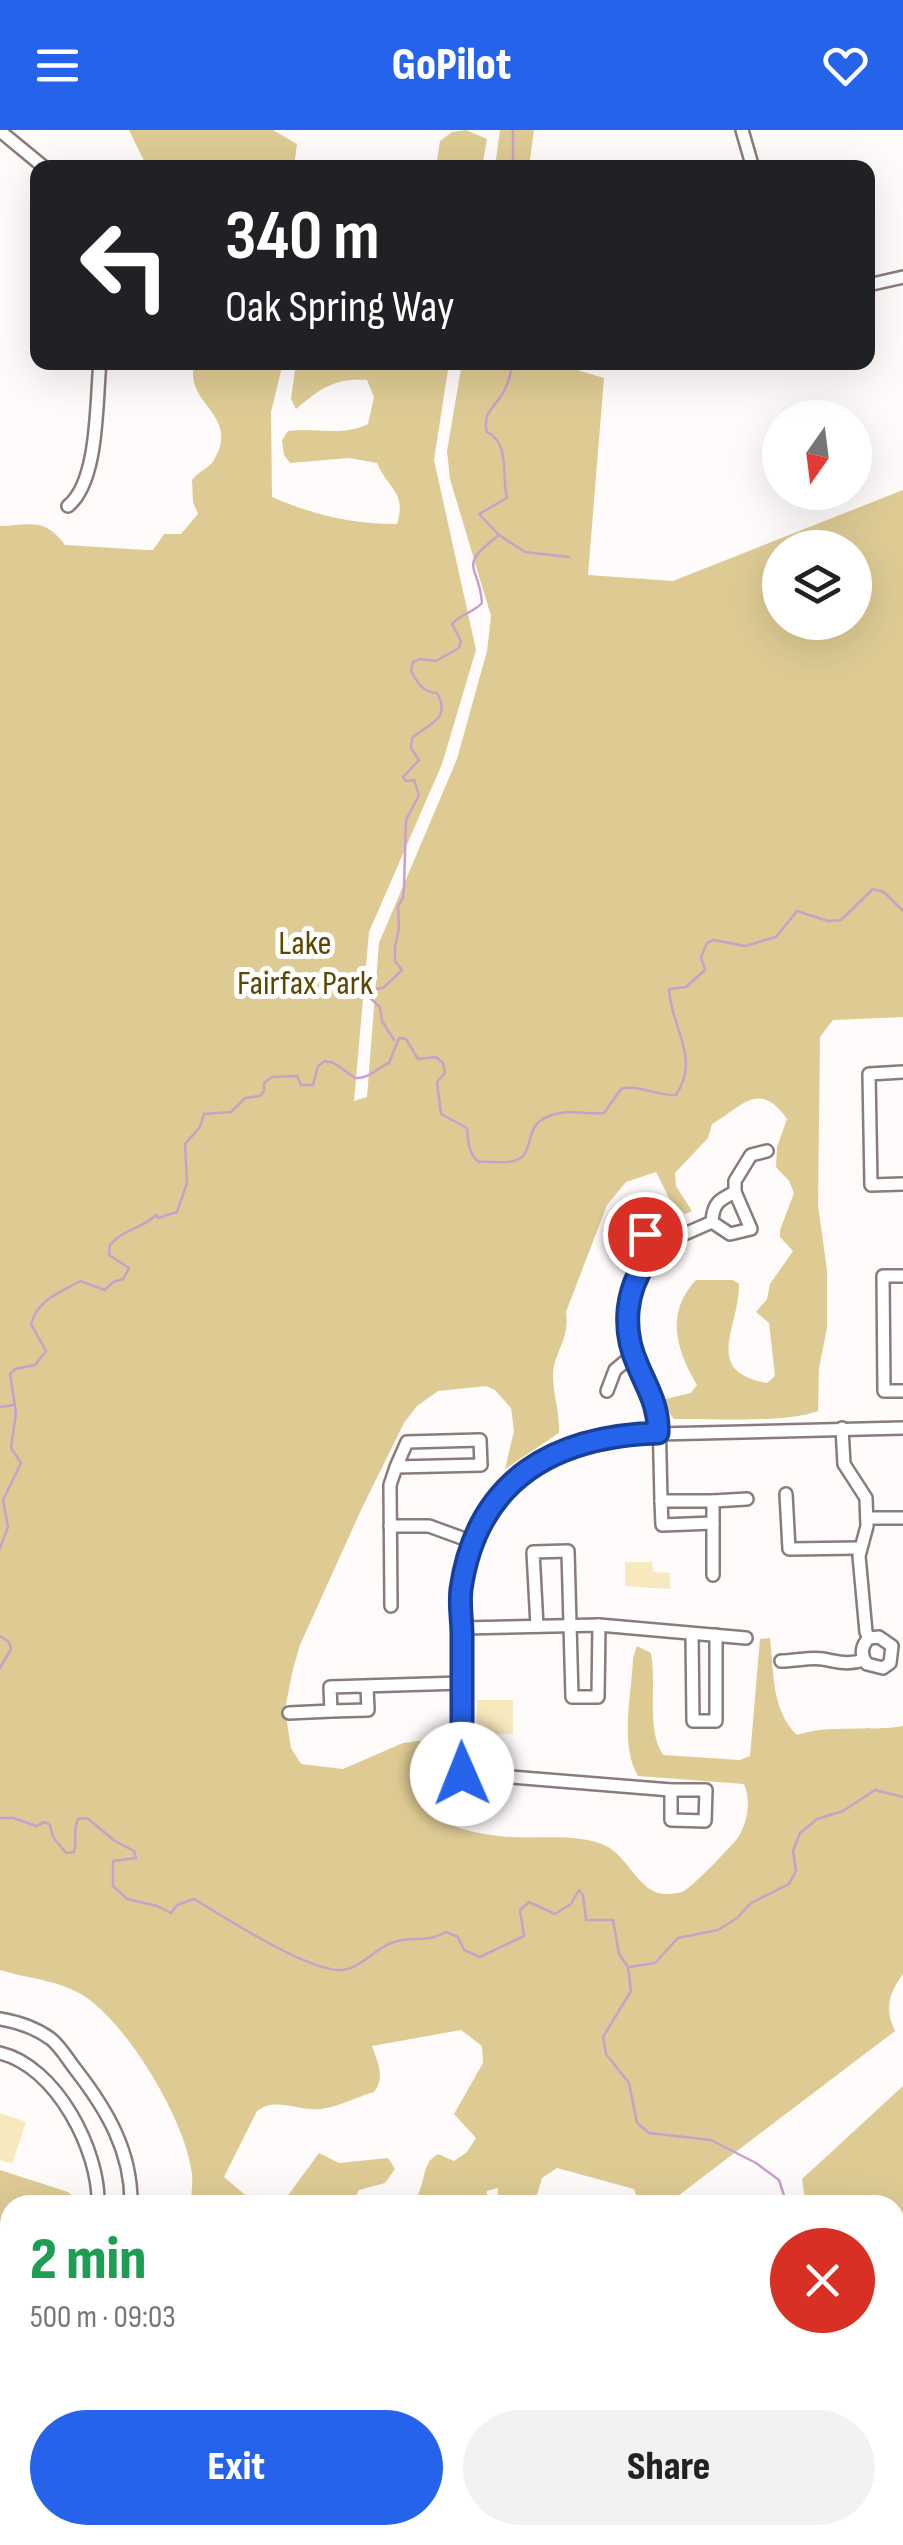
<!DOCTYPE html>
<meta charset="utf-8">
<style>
:root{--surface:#fff;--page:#f2f2f2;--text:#222;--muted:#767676;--accent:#2563eb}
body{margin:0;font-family:"Sofia Sans Condensed",sans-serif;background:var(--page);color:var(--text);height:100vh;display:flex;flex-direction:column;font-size:38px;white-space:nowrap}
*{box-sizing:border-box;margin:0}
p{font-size:32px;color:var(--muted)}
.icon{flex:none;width:55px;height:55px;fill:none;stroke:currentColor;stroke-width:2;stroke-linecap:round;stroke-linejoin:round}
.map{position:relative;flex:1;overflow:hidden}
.panel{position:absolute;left:0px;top:2065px;width:905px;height:350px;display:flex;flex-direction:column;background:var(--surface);border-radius:30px 30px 0 0;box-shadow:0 10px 40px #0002}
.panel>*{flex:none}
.top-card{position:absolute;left:30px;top:30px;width:845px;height:210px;border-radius:20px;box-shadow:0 10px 40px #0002;background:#202124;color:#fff;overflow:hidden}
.needle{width:65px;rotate:194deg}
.controls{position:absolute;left:762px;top:270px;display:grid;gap:20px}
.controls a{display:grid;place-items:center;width:110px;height:110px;border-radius:50%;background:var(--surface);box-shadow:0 10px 40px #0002;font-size:50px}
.pin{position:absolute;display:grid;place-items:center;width:85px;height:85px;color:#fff;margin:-42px;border:5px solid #fff;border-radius:50%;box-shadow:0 2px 10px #0007}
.me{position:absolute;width:110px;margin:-55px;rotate:359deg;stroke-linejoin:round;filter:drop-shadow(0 0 8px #0008)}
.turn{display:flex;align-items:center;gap:35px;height:210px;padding:0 30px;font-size:45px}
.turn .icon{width:130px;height:130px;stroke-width:2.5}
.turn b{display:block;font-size:70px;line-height:85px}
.round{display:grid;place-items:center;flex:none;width:105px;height:105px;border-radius:52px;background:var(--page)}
.overview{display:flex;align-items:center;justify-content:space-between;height:170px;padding:0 30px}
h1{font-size:60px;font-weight:800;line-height:75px;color:#1e9e55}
.cta{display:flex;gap:20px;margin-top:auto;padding:20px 30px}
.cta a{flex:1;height:115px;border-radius:60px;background:var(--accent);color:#fff;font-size:40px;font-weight:800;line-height:115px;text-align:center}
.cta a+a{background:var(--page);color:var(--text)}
header{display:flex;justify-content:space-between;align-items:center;height:130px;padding:0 30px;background:var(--accent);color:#fff;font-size:45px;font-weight:800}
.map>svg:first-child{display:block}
.green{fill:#f8e8bd}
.forest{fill:#decb94;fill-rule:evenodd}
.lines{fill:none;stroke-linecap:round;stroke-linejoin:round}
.stream{stroke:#ca9fc9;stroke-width:2.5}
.minor-casing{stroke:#897c7a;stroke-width:16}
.major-casing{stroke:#d9d8d8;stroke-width:20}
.minor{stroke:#fff;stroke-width:11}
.major{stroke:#e6ad67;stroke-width:15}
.route-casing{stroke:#184099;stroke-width:25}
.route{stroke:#2563eb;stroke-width:18}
.labels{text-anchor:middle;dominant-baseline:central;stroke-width:10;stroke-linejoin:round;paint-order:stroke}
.park-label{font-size:35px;fill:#5b4700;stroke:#fff}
</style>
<header><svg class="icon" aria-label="menu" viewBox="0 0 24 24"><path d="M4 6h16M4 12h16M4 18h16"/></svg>GoPilot<svg class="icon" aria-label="heart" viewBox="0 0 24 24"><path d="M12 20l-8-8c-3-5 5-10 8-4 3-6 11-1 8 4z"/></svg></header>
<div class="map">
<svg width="903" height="2415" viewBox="0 0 903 2415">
<rect width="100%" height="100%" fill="#fefbfa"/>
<g class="green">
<polygon points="625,1432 652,1432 653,1442 670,1443 670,1459 625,1456"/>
<polygon points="477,1570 513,1570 513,1604 476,1604"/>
<polygon points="0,1983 26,1992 12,2034 0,2030"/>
</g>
<g class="forest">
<polygon points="129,0 273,0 297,14 294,37 147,37"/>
<polygon points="466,0 487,9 482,37 436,37 440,11 452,2"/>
<polygon points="500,0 534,0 529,37 495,37"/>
<path d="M195 232 283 233 271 282 272 367C314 385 351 394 397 394 407 362 388 359 377 333L349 328 290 333 284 325 282 310 288 301C316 297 342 307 368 294L374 267 367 250C334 248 321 258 296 279L291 269 296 233H449L434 330 476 520 442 634 369 802 354 971 367 967 379 813 457 629 487 521 491 486 450 349 447 321 462 233H570L574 239 604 248 588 445 673 451 903 360V887L833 890 820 907 818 1075 827 1140V1198L819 1238 818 1281C782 1294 714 1288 674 1289L666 1278 665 1269 691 1263 697 1255C676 1220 665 1183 696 1150H733L739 1154C740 1197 701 1241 767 1253L775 1246 769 1193 756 1182 767 1169 770 1154 793 1121 780 1107V1100L794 1063 789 1051 776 1037 777 1017 787 989C759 949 742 977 712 994L708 1008 675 1043 676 1056 692 1081 685 1084 669 1068 656 1042 626 1052 607 1075 566 1182C570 1212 553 1222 553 1246 553 1264 560 1283 559 1303L505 1339 514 1301 511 1278 495 1260 486 1256 438 1261 417 1276 404 1293 361 1380 300 1515 293 1539 285 1579 291 1618 301 1634 343 1639 403 1613 434 1609 446 1621 445 1641 431 1675 437 1690C461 1700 486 1706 512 1707 541 1709 577 1703 604 1715 630 1726 638 1766 669 1764 672 1764 683 1762 684 1761 693 1756 734 1714 739 1706 748 1691 751 1669 744 1654L638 1646C619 1614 632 1564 633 1528L637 1516 651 1523C657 1555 646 1599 663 1625L740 1630 750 1626 760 1509 770 1508C774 1542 771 1580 797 1605 830 1594 868 1602 903 1596V1844C889 1864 884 1878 895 1901L666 2075H639L634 2059 557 2038 542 2048 534 2075H497L498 2058 487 2061 486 2075H411C429 2054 418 2036 438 2024L454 2031 467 2022 476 2008 454 1984 483 1933 482 1916 461 1900 372 1916C377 1931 386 1947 374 1962 356 1967 331 1981 312 1979 292 1978 274 1968 257 1981L224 2047 250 2069 263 2075H191C191 2065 193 2054 192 2044 186 1992 130 1898 87 1868 61 1850 29 1849 0 1840V396C28 396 44 386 65 415L146 420H153L164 404H181L198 384 193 372 192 350C199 340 210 339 215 328 240 283 182 274 195 232ZM780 418H855V492H780Z"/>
<polygon points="903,1956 903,2090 895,2093 895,2075 815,2075 805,2070 802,2049"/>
<polygon points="319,2023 339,2033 388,2028 395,2039 385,2053 359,2060 352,2075 281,2075"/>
<polygon points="0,2040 68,2062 83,2075 10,2075 10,2337 0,2292"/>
<polygon points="58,2405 214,2405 220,2415 65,2415"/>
<polygon points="667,2405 794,2405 794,2415 673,2415"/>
</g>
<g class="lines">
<g class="stream">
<polyline points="513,0 513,38"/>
<path d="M498 404 479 384 507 368C501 345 511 314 487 302 481 281 499 275 506 257 510 249 510 241 514 232"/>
<path d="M394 910 382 891 380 877 368 866 369 860 383 858 402 840 395 831V817L399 798 398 776 403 768 404 757 406 690 419 665 414 650 406 651 403 647 419 630 411 618 412 608C428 594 452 589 437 563 423 563 417 552 411 541L413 532 420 529 436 531 459 518 461 511 452 494C460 484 473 483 482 473 479 433 456 438 499 405L525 422 569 427"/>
<polyline points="0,1277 13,1275"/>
<path d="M0 1418 8 1397 3 1370 21 1333 11 1318 16 1283 10 1244 15 1239 35 1235 46 1221 31 1194C38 1169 60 1163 80 1151L105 1160 113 1152 123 1149 129 1138 109 1125 110 1115C123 1099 142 1099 156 1085L158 1088 177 1082 187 1053 185 1014 200 997 204 984 231 982 245 968 260 966 264 961V953L272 947 297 946 301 955H313L318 936 325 931 334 933 355 948C370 949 376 938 389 933L399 908 406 909 418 929 436 927 443 933 445 943 437 952 441 984 467 998C468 1010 468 1024 479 1032 491 1031 508 1035 519 1029 534 1021 524 995 549 986 568 978 585 985 604 983L621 959C639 954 657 966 676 965 701 928 671 898 669 859L686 857 705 840 701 827 707 813 714 810 745 816 776 807 797 781 828 791 841 790 873 759 884 762 903 781"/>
<polyline points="0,1506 9,1512 11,1519 0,1538"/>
<path d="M0 1688H13L36 1696 45 1692 50 1695 53 1707 66 1723 74 1722C78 1710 72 1701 78 1689L87 1688 115 1711 134 1721 136 1728 113 1731V1756L127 1769 157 1776 171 1783 177 1775 194 1769C223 1786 318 1849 348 1839 365 1834 377 1817 394 1812 414 1805 425 1814 446 1802L458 1807 464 1820 480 1827 524 1806 520 1780 529 1772 555 1784 571 1774 579 1760 583 1765 586 1790H613L619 1824 628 1837 631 1861 603 1907 606 1924 629 1953 637 1993 649 2003 711 2010 756 2033 779 2050 787 2075"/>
<polyline points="629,1837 655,1833 678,1808 718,1800 737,1788 751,1773 789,1754 796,1741 793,1721 800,1703 817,1689 843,1681 875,1660 903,1667"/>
<polyline points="0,2326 3,2341 10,2347"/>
<polyline points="58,2405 60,2412 65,2415"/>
<polyline points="761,2405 762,2415"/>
</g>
<g class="minor-casing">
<g id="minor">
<polyline points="742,0 753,38"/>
<polyline points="0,1 45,38"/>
<polyline points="868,155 903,147"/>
<path d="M68 376C99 351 96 271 100 232"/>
<polyline points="903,942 869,944 871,1055 903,1054"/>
<polyline points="712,1092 730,1104 751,1099 735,1062"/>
<path d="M650 1126C643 1113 642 1107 652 1096H667L679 1106"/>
<polyline points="903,1146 883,1146 884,1261 903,1261"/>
<polyline points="607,1261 615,1240 633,1225"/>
<path d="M842 1298 844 1334 866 1368 867 1396 859 1426 866 1502 869 1508C861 1516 860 1525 867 1534L883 1538 890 1533 892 1516 879 1507 869 1508"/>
<polyline points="786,1364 789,1419 860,1418"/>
<polyline points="661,1371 662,1395 713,1393"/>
<polyline points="713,1371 747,1369"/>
<polyline points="867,1388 903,1388"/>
<polyline points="390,1396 429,1396 473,1412"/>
<path d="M713 1445V1371H661L659 1285 627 1209 628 1171 639 1140 657 1116 712 1092C713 1073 719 1070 735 1062V1051L751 1025 767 1021"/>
<polyline points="391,1476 390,1355 396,1337 481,1335 480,1310 407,1312 396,1337"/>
<polyline points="537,1496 533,1422 568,1421 572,1567 598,1567 599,1495"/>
<polyline points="462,1498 599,1495 746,1508"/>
<polyline points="692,1504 693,1591 716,1591 716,1505"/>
<path d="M781 1531C794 1531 811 1527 823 1529 837 1532 849 1535 864 1530"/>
<polyline points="367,1557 368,1580 331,1581 330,1557 461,1553"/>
<polyline points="289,1583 331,1581"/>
<polyline points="463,1643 671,1660"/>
<polygon points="671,1660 706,1660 705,1691 671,1690"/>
<polyline points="452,1676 459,1667 463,1643 459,1483 465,1439 473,1412 488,1383 528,1341 562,1319 616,1305 903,1298"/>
<path d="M0 1889C18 1892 36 1898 51 1909 61 1917 68 1930 76 1940 107 1980 132 2022 131 2075"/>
<path d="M0 1923C56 1936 100 2021 98 2075"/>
<polyline points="895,2310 903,2313"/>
<polyline points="414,2405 414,2415"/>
</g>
</g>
<g class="major-casing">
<g id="major">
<polyline points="895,2185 903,2173"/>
<polyline points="806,2405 806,2415"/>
<polyline points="824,2405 824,2415"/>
</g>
</g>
<use href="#minor" class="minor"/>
<use href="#major" class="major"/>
</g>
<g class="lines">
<g class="route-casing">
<path id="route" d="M462 1644C462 1597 462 1551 462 1505 462 1489 459 1475 461 1459 477 1349 555 1306 658 1303 659 1276 648 1260 638 1236 621 1199 625 1158 650 1126L644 1113 645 1104"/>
</g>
<use href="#route" class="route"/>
</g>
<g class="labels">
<g class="park-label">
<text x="305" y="813">Lake<tspan x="305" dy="40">Fairfax Park</tspan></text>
</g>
</g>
</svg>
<div class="controls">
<a><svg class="needle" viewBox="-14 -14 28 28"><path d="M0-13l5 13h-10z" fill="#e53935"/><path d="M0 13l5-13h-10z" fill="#767676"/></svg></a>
<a><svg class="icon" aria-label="layers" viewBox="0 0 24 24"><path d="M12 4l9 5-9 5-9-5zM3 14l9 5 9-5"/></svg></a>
</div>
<div class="pin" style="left:645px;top:1104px;background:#d93025"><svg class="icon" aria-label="arrive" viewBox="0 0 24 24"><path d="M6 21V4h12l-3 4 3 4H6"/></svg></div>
<svg class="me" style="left:462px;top:1644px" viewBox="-20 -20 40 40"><circle r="19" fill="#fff"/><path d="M0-13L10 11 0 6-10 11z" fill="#2563eb"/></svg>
<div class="top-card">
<div class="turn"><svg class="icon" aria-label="left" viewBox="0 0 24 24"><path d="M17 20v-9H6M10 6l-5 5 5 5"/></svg><div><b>340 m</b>Oak Spring Way</div></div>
</div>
<section class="panel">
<div class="overview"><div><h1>2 min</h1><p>500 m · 09:03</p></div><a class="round" style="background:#d93025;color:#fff"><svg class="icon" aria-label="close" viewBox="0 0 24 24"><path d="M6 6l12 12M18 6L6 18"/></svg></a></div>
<div class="cta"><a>Exit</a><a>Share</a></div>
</section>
</div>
